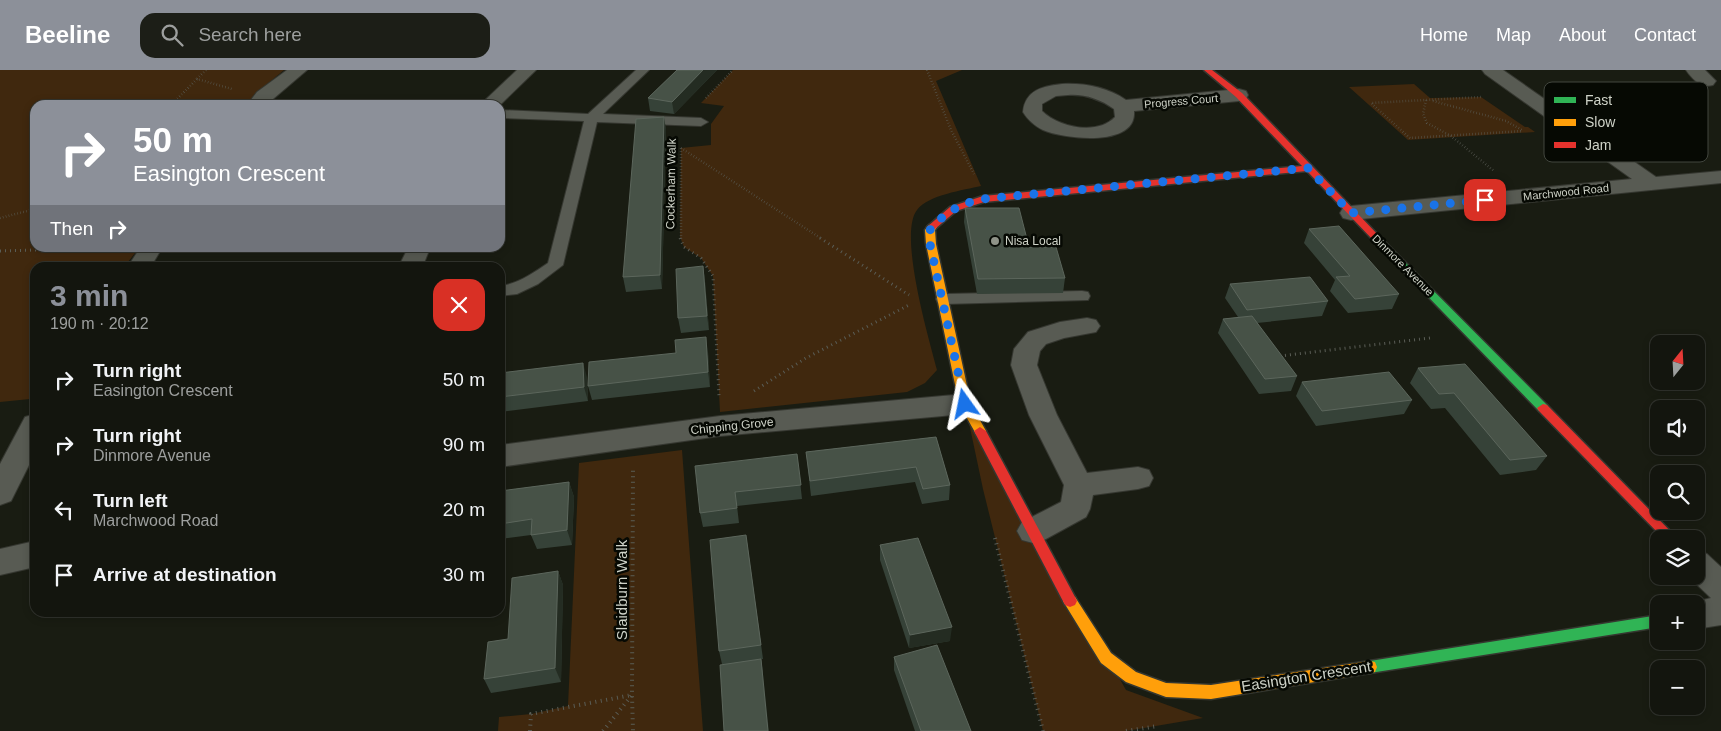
<!DOCTYPE html>
<meta charset="utf-8">
<style>
:root{--surface:#13150e;--page:#1c1e17;--text:#f1f3f6;--muted:#9d9f9e;--line:#32342e;--accent:#8c9099}
body{margin:0;font-family:Helvetica,sans-serif;background:var(--page);color:var(--text);height:100vh;display:flex;flex-direction:column;font-size:19px;white-space:nowrap}
*{box-sizing:border-box;margin:0}
p{font-size:16px;color:var(--muted)}
.icon{flex:none;width:28px;height:28px;fill:none;stroke:currentColor;stroke-width:2;stroke-linecap:round;stroke-linejoin:round}
.map{position:relative;flex:1;overflow:hidden}
.side{position:absolute;left:30px;top:192px;width:475px;height:355px;display:flex;flex-direction:column;background:var(--surface);border-radius:15px;box-shadow:0 2px 8px #0003,0 0 0 1px var(--line)}
.side>*{flex:none}
.banner{position:absolute;left:30px;top:30px;width:475px;height:152px;border-radius:15px;box-shadow:0 2px 8px #0003,0 0 0 1px var(--line);background:#8c9099;color:#fff;overflow:hidden}
.needle{width:32px;rotate:18deg}
.fabs{position:absolute;left:1650px;top:265px;display:grid;gap:10px}
.fabs a{display:grid;place-items:center;width:55px;height:55px;border-radius:10px;background:var(--surface);box-shadow:0 2px 8px #0003,0 0 0 1px var(--line);font-size:25px}
.pin{position:absolute;display:grid;place-items:center;width:42px;height:42px;color:#fff;margin:-21px;border-radius:10px;box-shadow:0 2px 8px #0006}
.me{position:absolute;width:55px;margin:-28px;rotate:348deg;stroke-linejoin:round;filter:drop-shadow(0 0 4px #0008)}
.turn{display:flex;align-items:center;gap:18px;height:105px;padding:0 20px;font-size:22px}
.turn .icon{width:65px;height:65px;stroke-width:2.5}
.turn b{display:block;font-size:35px;line-height:42px}
.then{display:flex;align-items:center;height:48px;padding:0 20px;background:#0003;gap:10px;font-size:19px}
.round{display:grid;place-items:center;flex:none;width:52px;height:52px;border-radius:15px;background:var(--page)}
.summary{display:flex;align-items:center;justify-content:space-between;height:85px;padding:0 20px}
h1{font-size:30px;font-weight:800;line-height:38px;color:var(--accent)}
ul{padding:0;list-style:none}
li{display:flex;align-items:center;gap:15px;height:65px;padding:0 20px}
li div{flex:1}
li b{display:block;font-size:19px}
li em{font-style:normal}
header{display:flex;align-items:center;gap:30px;box-sizing:border-box;height:70px;padding:0 25px;background:var(--accent);color:#fff}
header strong{font-size:24px}
nav{display:flex;gap:28px;margin-inline-start:auto;font-size:18px}
.search{width:350px;height:45px;background:var(--page);display:flex;align-items:center;gap:12px;box-sizing:border-box;padding:0 18px;border-radius:15px;color:var(--muted);font-size:19px}
.map>svg:first-child{display:block}
.green{fill:#40280e}
.lines{fill:none;stroke-linecap:round;stroke-linejoin:round}
.lane-casing{stroke:#353730;stroke-width:2}
.street-casing{stroke:#353730;stroke-width:2}
.fast-casing{stroke:#353730;stroke-width:3}
.slow-casing{stroke:#353730;stroke-width:3}
.jam-casing{stroke:#353730;stroke-width:3}
.path-far2{stroke:#5a5d56;stroke-width:2.5;stroke-dasharray:0.5 2.5;stroke-linecap:butt}
.path-far1{stroke:#5a5d56;stroke-width:3;stroke-dasharray:1 4;stroke-linecap:butt}
.path{stroke:#5a5d56;stroke-width:4;stroke-dasharray:1 4.5;stroke-linecap:butt}
.lane{fill:#585b53;fill-rule:evenodd}
.street{fill:#585b53;fill-rule:evenodd}
.fast{fill:#30b455;fill-rule:evenodd}
.slow{fill:#ff9f0a;fill-rule:evenodd}
.jam{fill:#e5322d;fill-rule:evenodd}
.wall{fill:#364238}
.shaded-wall{fill:#242c22}
.building{fill:#475247;stroke:#5c665c}
.route{stroke:#1a73e8;stroke-width:9;stroke-dasharray:0 16.2}
.poi-dot{fill:#8f9388;stroke:#060903;stroke-width:2}
.labels{text-anchor:middle;dominant-baseline:central;stroke-width:5;stroke-linejoin:round;paint-order:stroke}
.far-street-label{font-size:11px;fill:#cfd3c8;stroke:#060903}
.street-label{font-size:12px;fill:#cfd3c8;stroke:#060903}
.poi-label{font-size:12px;fill:#cfd3c8;stroke:#060903;text-anchor:start}
.near-street-label{font-size:15px;fill:#cfd3c8;stroke:#060903}
.key{fill:#060903;stroke:#42463e;stroke-width:1}
.key-label{font-size:14px;fill:#cfd3c8}
</style>
<header>
<strong>Beeline</strong>
<div class="search"><svg class="icon" aria-label="search" viewBox="0 0 24 24"><circle cx="10" cy="10" r="6"/><path d="M15 15l6 6"/></svg>Search here</div>
<nav><a>Home</a><a>Map</a><a>About</a><a>Contact</a></nav>
</header>
<div class="map">
<svg width="1721" height="661" viewBox="0 0 1721 661">
<rect width="100%" height="100%" fill="#191c12"/>
<g class="green">
<polygon points="0,0 284,0 266,15 249,35 35,35 35,178 139,178 124,197 35,198 35,321 30,329 0,332"/>
<path d="M733 0H962L936 11 981 116C964 120 928 125 917 140 898 164 929 269 937 300L925 313 907 322 720 342 713 206 701 188 684 177 680 167 681 78 711 75V54L724 36 701 33Z"/>
<polygon points="1414,14 1430,28 1481,27 1525,57 1528,57 1535,62 1408,70 1349,17"/>
<polygon points="965,334 1126,620 1203,648 1126,661 1043,661 983,419"/>
<polygon points="682,380 703,661 498,661 499,647 531,644 568,636 579,393"/>
</g>
<g class="lines">
<g class="lane-casing">
<g id="lane">
<path d="M636 0H649L603 44 701 48 708 52 701 56 597 52 563 195 538 214 517 224 500 226V216C518 214 533 203 548 193L584 51 500 48V40L588 44Z"/>
<polygon points="1082,221 1088,222 1090,226 1088,230 944,234 938,233 936,229 938,225 944,224"/>
</g>
</g>
<g class="street-casing">
<g id="street">
<polygon points="287,0 307,0 266,35 247,35 257,22"/>
<polygon points="517,0 536,0 500,35 480,35"/>
<polygon points="1482,0 1503,0 1656,107 1721,101 1721,113 1351,150 1343,148 1340,143 1343,138 1351,136 1632,109 1485,4"/>
<path d="M1686 0H1705L1716 11 1713 15C1701 18 1693 10 1686 0Z"/>
<path d="M1062 14C1084 13 1107 17 1126 30L1239 19 1246 21 1248 25 1246 29 1239 31 1134 41C1137 78 1064 69 1043 60 1035 56 1028 50 1023 42 1025 20 1043 16 1062 14ZM1068 25C1085 24 1100 29 1114 39L1115 47C1097 66 1058 57 1042 41V34L1056 26Z"/>
<polygon points="140,178 162,178 150,198 127,198"/>
<polygon points="408,178 430,178 422,198 398,198"/>
<polygon points="1087,248 1096,250 1100,256 1096,262 1064,268 1046,274 1040,281 1037,295 1057,345 1087,403 1138,397 1149,400 1153,408 1149,416 1138,419 1093,425 1090,439 1086,447 1044,470 1033,473 1022,470 1017,461 1022,452 1061,432 1064,415 1029,345 1011,295 1014,279 1028,262 1060,252"/>
<polygon points="965,324 975,327 979,334 975,341 965,344 720,366 500,397 500,375 720,346"/>
<polygon points="35,344 35,383 11,431 0,435 0,394 25,347"/>
<polygon points="35,471 35,497 0,505 0,479"/>
<polygon points="1696,480 1707,484 1721,497 1721,555 1696,559 1696,534 1687,534 1711,528 1688,506 1696,506"/>
</g>
</g>
<g class="fast-casing">
<g id="fast">
<polygon points="1377,166 1380,167 1547,335 1549,338 1547,341 1539,341 1374,171 1372,169"/>
<polygon points="1659,545 1659,557 1370,603 1365,602 1363,597 1365,592 1370,591"/>
</g>
</g>
<g class="slow-casing">
<g id="slow">
<polygon points="932,154 937,157 935,160 936,174 971,334 986,361 980,365 976,364 959,334 926,174 925,160 929,155"/>
<polygon points="1070,525 1075,527 1111,583 1136,602 1166,613 1211,615 1370,591 1375,592 1377,597 1375,602 1370,603 1211,629 1166,627 1126,612 1101,593 1063,531 1065,527"/>
</g>
</g>
<g class="jam-casing">
<g id="jam">
<polygon points="1204,0 1212,0 1242,23 1380,167 1380,171 1374,171 1307,101 984,132 956,141 935,159 929,159 927,157 950,137 983,126 1302,96 1236,27"/>
<polygon points="1543,334 1547,335 1678,469 1664,469 1539,341 1537,338"/>
<polygon points="980,357 986,361 1075,527 1077,531 1075,535 1070,537 1065,535 974,361"/>
</g>
</g>
<g class="path-far2">
<polyline points="206,0 197,9 232,19"/>
<polyline points="927,0 951,60 974,104"/>
<polyline points="1481,27 1371,33 1410,68 1523,61"/>
<polyline points="706,28 733,0"/>
<polyline points="1426,30 1423,44 1427,53 1451,66 1494,101"/>
<polyline points="1433,31 1506,51 1522,60"/>
<polyline points="171,35 197,9"/>
<polyline points="681,78 822,169"/>
<polyline points="0,148 35,139"/>
<polyline points="681,169 681,76"/>
</g>
<g class="path-far1">
<polyline points="680,168 684,177 701,188 713,206 719,326"/>
<polyline points="820,168 909,225"/>
<polyline points="0,181 104,178"/>
<polyline points="1280,286 1430,268"/>
<polyline points="754,321 806,288 911,234"/>
</g>
<g class="path">
<polyline points="995,468 1043,661"/>
<polyline points="530,661 531,644 632,625 633,661"/>
<polyline points="603,661 632,625 633,399"/>
<polyline points="1126,661 1158,656"/>
</g>
<use href="#lane" class="lane"/>
<use href="#street" class="street"/>
<use href="#fast" class="fast"/>
<use href="#slow" class="slow"/>
<use href="#jam" class="jam"/>
</g>
<g class="wall">
<polygon points="677,0 717,0 674,44 650,41 648,28"/>
<polygon points="664,47 666,60 662,219 626,222 623,207"/>
<polygon points="965,138 1029,177 1065,208 1063,223 977,224 964,152"/>
<polygon points="1309,159 1399,224 1392,239 1348,243 1330,221 1335,210 1304,173"/>
<polygon points="703,196 705,211 709,260 681,263 678,248"/>
<polygon points="1230,214 1328,231 1322,246 1257,253 1297,306 1291,321 1259,324 1218,263 1223,249 1238,247 1225,228"/>
<polygon points="708,282 710,317 592,330 588,316"/>
<polygon points="1418,298 1547,386 1536,400 1500,405 1445,338 1431,339 1410,313"/>
<polygon points="500,303 587,307 588,331 500,342"/>
<polygon points="1302,312 1412,330 1404,344 1316,356 1296,326"/>
<polygon points="936,367 950,415 949,430 922,434 915,412 811,426 806,382"/>
<polygon points="797,384 802,429 737,436 739,453 703,457 700,443"/>
<polygon points="569,412 574,427 572,475 537,479 531,465 500,469 500,421"/>
<polygon points="746,465 763,589 761,589 763,603 722,594 719,581"/>
<polygon points="880,475 950,571 909,578 880,490"/>
<polygon points="558,501 563,515 561,612 491,623 484,609"/>
<polygon points="894,587 971,661 915,661 894,600"/>
</g>
<g class="shaded-wall">
<polygon points="703,0 717,0 674,44 672,32"/>
<polygon points="664,47 666,60 662,219 660,205"/>
<polygon points="703,196 705,211 709,260 707,246"/>
<polygon points="706,267 708,282 710,317 708,302"/>
<polygon points="583,293 587,307 588,331 584,317"/>
<polygon points="569,412 574,427 572,475 567,460"/>
<polygon points="558,501 563,515 561,612 555,598"/>
<polygon points="952,557 950,571 909,578 910,565"/>
<polygon points="761,589 763,603 769,661 768,661"/>
</g>
<g class="building">
<polygon points="677,0 703,0 672,32 648,28"/>
<polygon points="664,47 660,205 623,207 636,49"/>
<polygon points="965,138 1019,138 1029,177 1056,177 1065,208 978,209"/>
<polygon points="1339,156 1399,224 1355,229 1336,207 1350,206 1309,159"/>
<polygon points="703,196 707,246 678,248 676,199"/>
<polygon points="1310,207 1328,231 1247,240 1230,214"/>
<polygon points="1252,246 1297,306 1265,309 1223,249"/>
<polygon points="706,267 708,302 588,316 589,292 676,283 675,270"/>
<polygon points="583,293 584,317 500,327 500,303"/>
<polygon points="1465,294 1547,386 1510,390 1454,323 1439,324 1418,298"/>
<polygon points="1389,302 1412,330 1322,341 1302,312"/>
<polygon points="936,367 950,415 923,419 916,397 810,411 806,382"/>
<polygon points="797,384 801,415 735,422 737,438 700,443 695,396"/>
<polygon points="569,412 567,460 531,465 532,449 500,454 500,421"/>
<polygon points="746,465 761,575 719,581 710,470"/>
<polygon points="918,468 952,557 910,565 880,475"/>
<polygon points="558,501 555,598 484,609 488,572 508,569 512,508"/>
<polygon points="937,575 971,661 921,661 894,587"/>
<polygon points="761,589 768,661 724,661 720,595"/>
</g>
<g class="lines">
<path class="route" d="M965 334 930 174V160C945 142 960 134 982 129L1308 98 1351 143 1485 130"/>
</g>
<circle class="poi-dot" cx="995" cy="171" r="5"/>
<g class="labels">
<g class="far-street-label">
<text transform="translate(1181 31) rotate(-5)">Progress Court</text>
<text transform="translate(1566 122) rotate(-6)">Marchwood Road</text>
<text transform="translate(1403 195) rotate(45)">Dinmore Avenue</text>
</g>
<g class="street-label">
<text transform="translate(671 114) rotate(-89)">Cockerham Walk</text>
<text transform="translate(732 356) rotate(-6)">Chipping Grove</text>
</g>
<g class="poi-label">
<text x="1005" y="171">Nisa Local</text>
</g>
<g class="near-street-label">
<text transform="translate(621 520) rotate(-90)">Slaidburn Walk</text>
<text transform="translate(1306 606) rotate(-9)">Easington Crescent</text>
</g>
</g>
<rect x="1544" y="12" width="164" height="80" rx="8" class="key"/>
<rect x="1554" y="27" width="22" height="6" fill="#30b455"/>
<rect x="1554" y="49" width="22" height="7" fill="#ff9f0a"/>
<rect x="1554" y="72" width="22" height="6" fill="#e5322d"/>
<g class="key-label">
<text x="1585" y="35">Fast</text>
<text x="1585" y="57">Slow</text>
<text x="1585" y="80">Jam</text>
</g>
</svg>
<div class="fabs">
<a><svg class="needle" viewBox="-14 -14 28 28"><path d="M0-13l5 13h-10z" fill="#e53935"/><path d="M0 13l5-13h-10z" fill="#9d9f9e"/></svg></a>
<a><svg class="icon" aria-label="sound" viewBox="0 0 24 24"><path d="M4 9h4l5-4v14l-5-4H4zM17 9q2 3 0 6"/></svg></a>
<a><svg class="icon" aria-label="search" viewBox="0 0 24 24"><circle cx="10" cy="10" r="6"/><path d="M15 15l6 6"/></svg></a>
<a><svg class="icon" aria-label="layers" viewBox="0 0 24 24"><path d="M12 4l9 5-9 5-9-5zM3 14l9 5 9-5"/></svg></a>
<a>+</a>
<a>−</a>
</div>
<div class="pin" style="left:1485px;top:130px;background:#d93025"><svg class="icon" aria-label="arrive" viewBox="0 0 24 24"><path d="M6 21V4h12l-3 4 3 4H6"/></svg></div>
<svg class="me" style="left:965px;top:334px" viewBox="-20 -20 40 40"><path d="M0-17L14 15 0 8-14 15z" fill="#1a73e8" stroke="#fff" stroke-width="4"/></svg>
<div class="banner">
<div class="turn"><svg class="icon" aria-label="right" viewBox="0 0 24 24"><path d="M7 20v-9h11M14 6l5 5-5 5"/></svg><div><b>50 m</b>Easington Crescent</div></div>
<div class="then">Then<svg class="icon" aria-label="right" viewBox="0 0 24 24"><path d="M7 20v-9h11M14 6l5 5-5 5"/></svg></div>
</div>
<section class="side">
<div class="summary"><div><h1>3 min</h1><p>190 m · 20:12</p></div><a class="round" style="background:#d93025;color:#fff"><svg class="icon" aria-label="close" viewBox="0 0 24 24"><path d="M6 6l12 12M18 6L6 18"/></svg></a></div>
<ul>
<li><svg class="icon" aria-label="right" viewBox="0 0 24 24"><path d="M7 20v-9h11M14 6l5 5-5 5"/></svg><div><b>Turn right</b><p>Easington Crescent</p></div><em>50 m</em></li>
<li><svg class="icon" aria-label="right" viewBox="0 0 24 24"><path d="M7 20v-9h11M14 6l5 5-5 5"/></svg><div><b>Turn right</b><p>Dinmore Avenue</p></div><em>90 m</em></li>
<li><svg class="icon" aria-label="left" viewBox="0 0 24 24"><path d="M17 20v-9H6M10 6l-5 5 5 5"/></svg><div><b>Turn left</b><p>Marchwood Road</p></div><em>20 m</em></li>
<li><svg class="icon" aria-label="arrive" viewBox="0 0 24 24"><path d="M6 21V4h12l-3 4 3 4H6"/></svg><div><b>Arrive at destination</b></div><em>30 m</em></li>
</ul>
</section>
</div>
